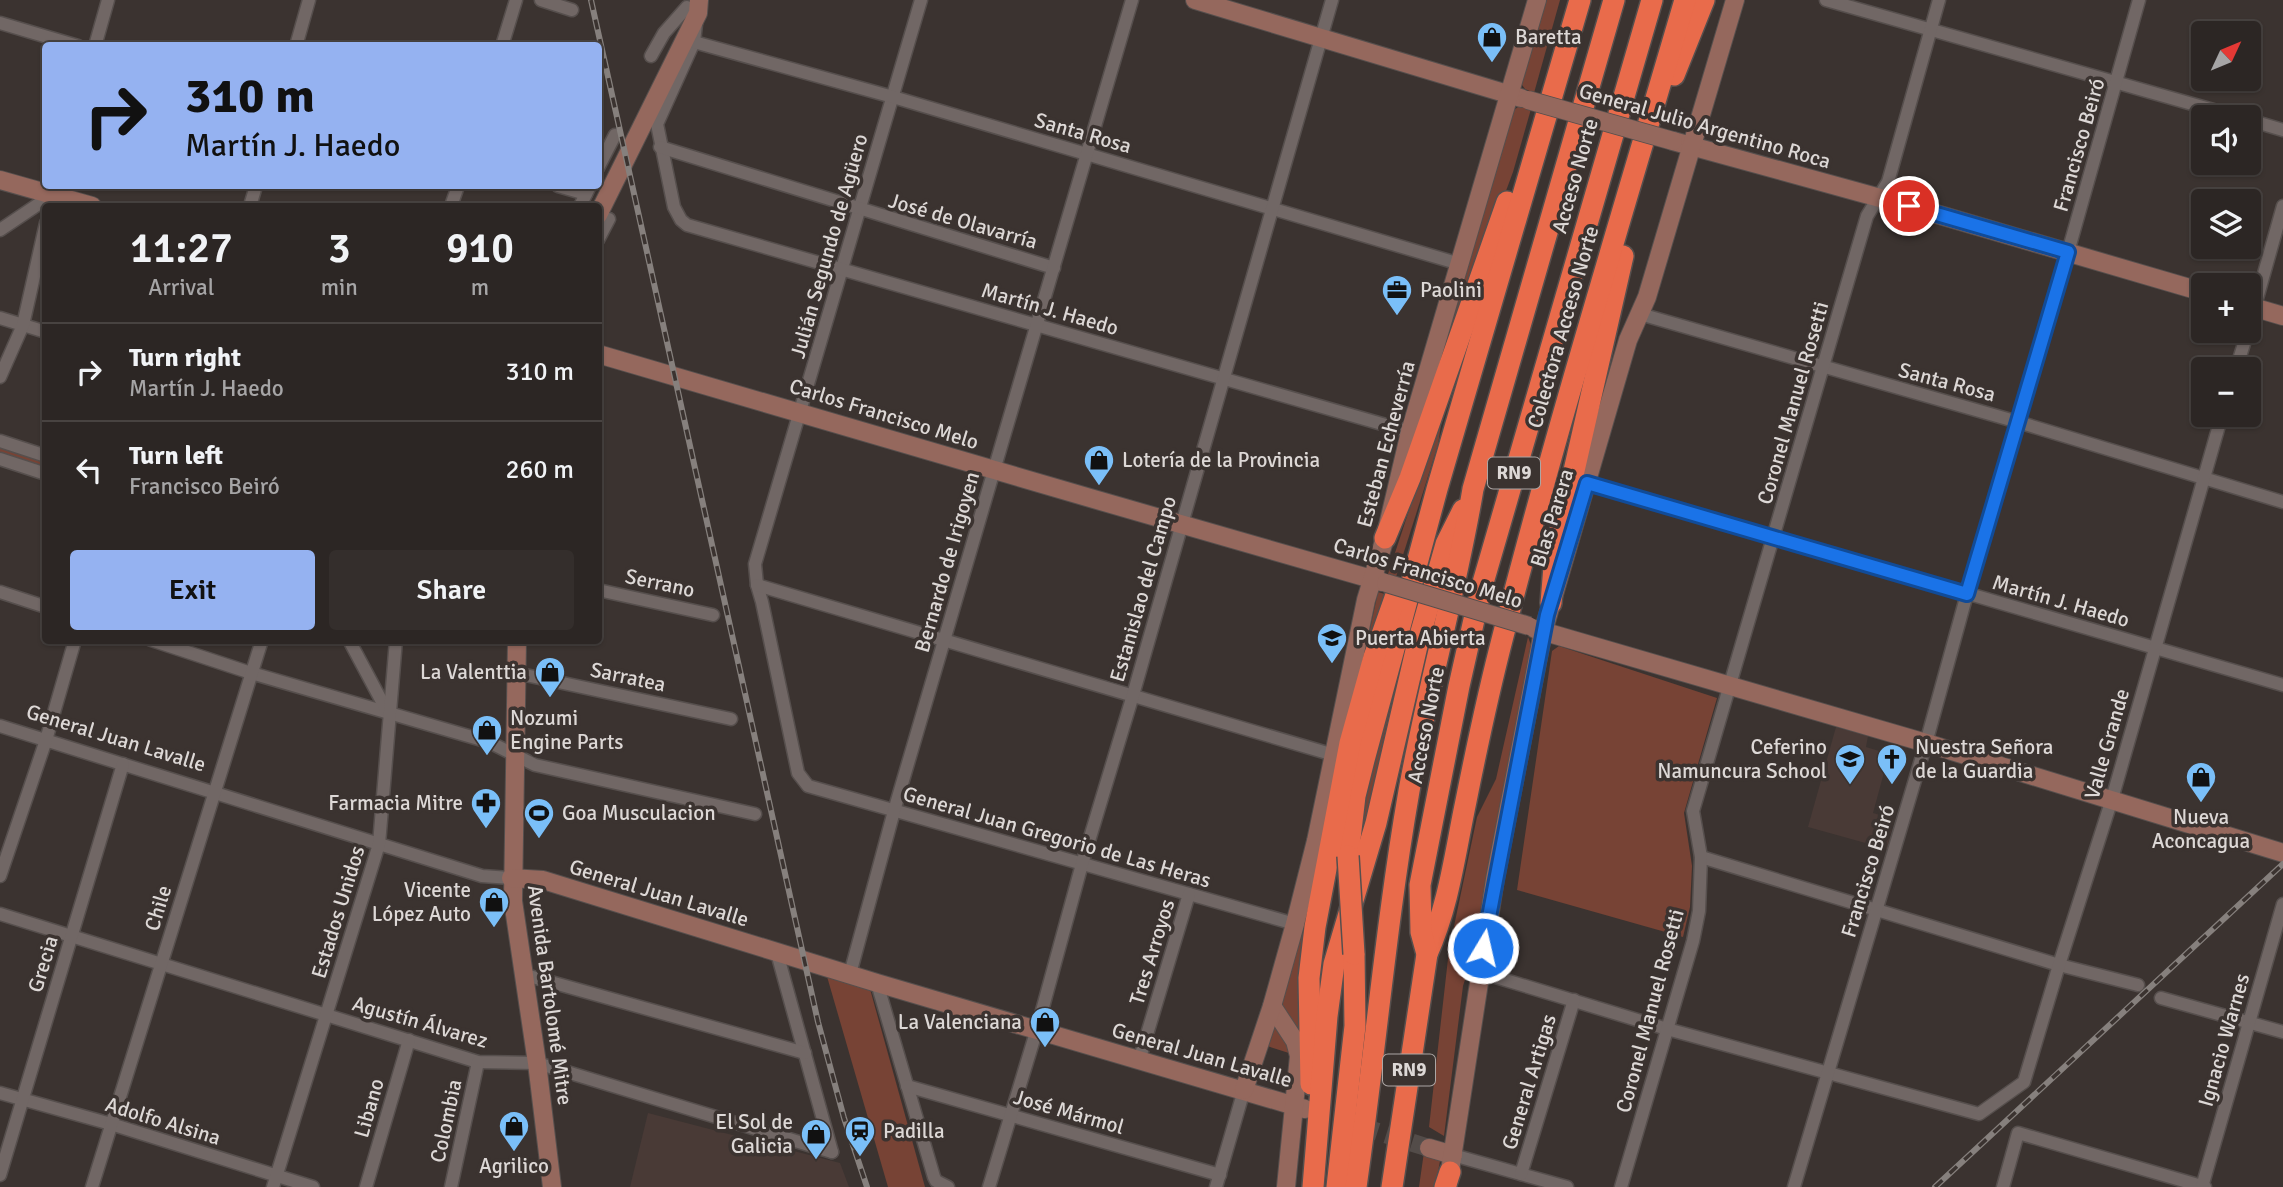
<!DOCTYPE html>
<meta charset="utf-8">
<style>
:root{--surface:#2c2624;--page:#342e2c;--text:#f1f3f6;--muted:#a6a5a6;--line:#484341;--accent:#95b2f1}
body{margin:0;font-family:Signika,sans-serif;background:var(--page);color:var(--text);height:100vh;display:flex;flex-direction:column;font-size:26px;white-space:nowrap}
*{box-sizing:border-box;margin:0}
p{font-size:23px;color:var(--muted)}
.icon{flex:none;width:38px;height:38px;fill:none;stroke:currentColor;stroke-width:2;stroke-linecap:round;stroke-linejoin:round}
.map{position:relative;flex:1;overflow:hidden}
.sheet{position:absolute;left:42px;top:203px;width:560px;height:441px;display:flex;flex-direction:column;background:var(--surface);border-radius:7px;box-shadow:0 2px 5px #0004,0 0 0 2px var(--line)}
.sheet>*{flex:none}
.guide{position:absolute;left:42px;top:42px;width:560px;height:147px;border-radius:7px;box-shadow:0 2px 5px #0004,0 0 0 2px var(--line);background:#95b2f1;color:#111;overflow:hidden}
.needle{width:46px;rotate:46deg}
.buttons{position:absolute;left:2191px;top:21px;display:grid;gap:14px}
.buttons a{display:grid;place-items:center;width:70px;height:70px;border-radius:7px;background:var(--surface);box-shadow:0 2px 5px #0004,0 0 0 2px var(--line);font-size:35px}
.pin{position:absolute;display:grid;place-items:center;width:60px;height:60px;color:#fff;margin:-30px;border:4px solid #fff;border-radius:50%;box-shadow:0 2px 7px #0007}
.me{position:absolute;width:77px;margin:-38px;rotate:9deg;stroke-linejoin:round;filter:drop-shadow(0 0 5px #0008)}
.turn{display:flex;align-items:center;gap:24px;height:147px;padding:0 28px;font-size:32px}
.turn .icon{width:91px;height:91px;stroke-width:2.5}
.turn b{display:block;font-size:49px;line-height:60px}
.eta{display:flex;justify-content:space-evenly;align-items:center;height:119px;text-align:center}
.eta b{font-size:42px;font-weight:600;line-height:49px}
.action{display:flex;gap:14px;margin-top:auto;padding:14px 28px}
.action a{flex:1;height:80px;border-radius:7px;background:var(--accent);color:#111;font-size:28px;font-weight:600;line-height:80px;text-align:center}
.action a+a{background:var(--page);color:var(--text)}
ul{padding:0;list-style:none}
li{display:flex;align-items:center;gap:21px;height:98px;padding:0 28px;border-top:2px solid var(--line)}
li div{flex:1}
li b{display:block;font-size:26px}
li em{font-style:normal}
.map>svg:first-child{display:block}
.built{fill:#493a36}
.green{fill:#774335}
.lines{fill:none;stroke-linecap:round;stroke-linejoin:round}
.secondary-tunnel{stroke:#534c49;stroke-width:18;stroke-dasharray:18 9;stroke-linecap:butt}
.street-casing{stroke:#564f4d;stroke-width:15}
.secondary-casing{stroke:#564f4d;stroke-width:20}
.highway-casing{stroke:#564f4d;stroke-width:24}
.street{stroke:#716765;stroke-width:12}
.secondary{stroke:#95685d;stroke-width:18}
.highway{stroke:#e96b4b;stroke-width:21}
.rail-casing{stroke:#86807d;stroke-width:6}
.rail{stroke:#3b3330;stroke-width:3.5;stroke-dasharray:10;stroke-linecap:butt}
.secondary-bridge-casing{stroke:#564f4d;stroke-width:20;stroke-linecap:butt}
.highway-bridge-casing{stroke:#564f4d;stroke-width:24;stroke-linecap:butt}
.secondary-bridge{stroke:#95685d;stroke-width:18}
.highway-bridge{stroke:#e96b4b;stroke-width:21}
.route-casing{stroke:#114b97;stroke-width:18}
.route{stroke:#1a73e8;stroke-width:12}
.labels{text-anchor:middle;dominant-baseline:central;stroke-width:7;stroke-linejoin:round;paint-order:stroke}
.shield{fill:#3b3330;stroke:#aca6a4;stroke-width:2}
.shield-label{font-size:19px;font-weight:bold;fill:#ddd8d6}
.poi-label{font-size:21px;fill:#ddd8d6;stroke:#3b3330;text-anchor:start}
.street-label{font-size:21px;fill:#ddd8d6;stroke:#3b3330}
</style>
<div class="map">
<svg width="2283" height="1187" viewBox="0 0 2283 1187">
<rect width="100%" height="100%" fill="#3b3330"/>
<g class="built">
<polygon points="1836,727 1868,736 1866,747 1889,754 1873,813 1894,819 1887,849 1808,827"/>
<polygon points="648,1113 840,1163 849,1187 630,1187"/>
</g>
<g class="green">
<polygon points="1541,0 1560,0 1534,93 1525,89 1520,82"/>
<polygon points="1521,105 1531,109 1513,172 1436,380 1431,378 1511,112"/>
<polygon points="1442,418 1438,445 1396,577 1388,574 1431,444"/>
<polygon points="0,441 45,456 45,474 0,459"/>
<polygon points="1378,592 1391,596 1346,739"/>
<polygon points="1528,637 1531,645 1487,911 1463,986 1444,1136 1429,1127 1449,950 1477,817 1496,779"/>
<polygon points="1559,646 1717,698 1684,813 1692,866 1690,907 1683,937 1517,890 1552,651"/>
<polygon points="1400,664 1368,810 1356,853 1362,794"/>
<polygon points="1322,837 1302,1051 1304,1097 1299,1095 1301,1057 1277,1001"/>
<polygon points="826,973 870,989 925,1187 888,1187"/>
<polygon points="1272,1019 1290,1040 1292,1054 1264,1045"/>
<polygon points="1424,1152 1441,1156 1435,1187 1419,1187"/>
</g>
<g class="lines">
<polyline class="secondary-tunnel" points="1309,1110 1429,1148"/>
<g class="street-casing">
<g id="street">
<polyline points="541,0 572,10"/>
<polyline points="921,0 755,564 757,585 762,602 798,773 808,786 1295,924"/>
<polyline points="1826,0 2238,117"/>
<polyline points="0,23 78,46"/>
<polyline points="696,24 694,42 657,124 674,207 681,220 687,225 1410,432"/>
<polyline points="694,42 893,97 1460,264"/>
<polyline points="95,46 108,0"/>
<polyline points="296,46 309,0"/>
<polyline points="502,46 516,0"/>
<polyline points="651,56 664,33 687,7"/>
<polyline points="2249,120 2283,130"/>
<polyline points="660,147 1054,268"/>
<polyline points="598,168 615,135"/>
<polyline points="558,186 586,194"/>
<polyline points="250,206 256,186"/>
<polyline points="451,206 458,186"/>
<polyline points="580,206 590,186"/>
<polyline points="0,230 52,195"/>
<polyline points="598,240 609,219"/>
<polyline points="1640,314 2018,422 2283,502"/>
<polyline points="0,318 46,332"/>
<polyline points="2249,327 2283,206"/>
<polyline points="2236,369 2248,331"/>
<polyline points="0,377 23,325 46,223"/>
<polyline points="0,441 46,456"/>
<polyline points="0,459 46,474"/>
<polyline points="1587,483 2283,685"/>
<polyline points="757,585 1334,755"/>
<polyline points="598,590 713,615"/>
<polyline points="0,592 46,607"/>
<polyline points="151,640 251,673 489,742 535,765 755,814"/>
<polyline points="349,640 388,713"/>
<polyline points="516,673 731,719"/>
<polyline points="0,726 482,876 511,878"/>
<polyline points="1701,857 2059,965 2138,985"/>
<polyline points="0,876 46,740 75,640"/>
<polyline points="0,914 478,1062 537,1063 832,1152"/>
<polyline points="777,953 832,1152"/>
<polyline points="1479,972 1667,1029 1979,1114 2024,1082 2059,965 2112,799 2222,415"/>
<polyline points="522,974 805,1053"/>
<polyline points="850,974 894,811 1132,0"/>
<polyline points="877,983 934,1177 936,1181 948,1187"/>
<polyline points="2161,998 2283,1032"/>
<polyline points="1139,1061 1189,894"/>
<polyline points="907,1086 1220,1175"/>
<polyline points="0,1093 111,1124 313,1187"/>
<polyline points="1453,1155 1567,1187"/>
<polyline points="1521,1174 1574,1000"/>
<polyline points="0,1175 123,764"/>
<polyline points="92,1187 262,640"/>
<polyline points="273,1187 379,844 396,640"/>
<polyline points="366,1187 409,1040"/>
<polyline points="451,1187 478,1062"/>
<polyline points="989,1187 1037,1029 1082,864 1133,695 1332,0"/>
<polyline points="1216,1187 1244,1090"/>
<polyline points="1621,1187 1693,941 1699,911 1701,857 1693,811 1867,216 1888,182 1939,0"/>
<polyline points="1794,1187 1926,743 1967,594 2068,252 2139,0"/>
<polyline points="2003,1187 2018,1133 2205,1187"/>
<polyline points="2202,1187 2283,904"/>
</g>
</g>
<g class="secondary-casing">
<g id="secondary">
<polyline points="1195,0 1521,98"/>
<polyline points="1673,141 1909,206 2203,292"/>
<polyline points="0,180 92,206"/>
<polyline points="598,215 698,13 699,0"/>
<polyline points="2249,306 2283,316"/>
<path d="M598 354C860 430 1120 508 1382 582"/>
<polyline points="1535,629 1926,743 2283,853"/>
<polyline points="517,640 513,901 537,1063 552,1187"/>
<polyline points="511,878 543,880 877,983 1305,1109"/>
<polyline points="1272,1006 1295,1041 1299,1056 1286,1187"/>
<polyline points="1244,1090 1272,1006 1295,924 1316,841 1366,600 1385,538 1410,432 1537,0"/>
<polyline points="1429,1148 1453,1155"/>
<polyline points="1448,1184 1495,879 1543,632 1628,340 1647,297 1735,0"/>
</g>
</g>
<g class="highway-casing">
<g id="highway">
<polyline points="1674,75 1704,0"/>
<polyline points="1385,538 1410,478 1507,202"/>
<polyline points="1551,603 1555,554 1623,256"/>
<polyline points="1348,856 1355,796 1364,760 1437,489 1580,0"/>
<path d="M1427 954C1449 905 1455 853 1466 801 1477 746 1489 690 1503 636 1558 422 1623 212 1685 0"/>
<polyline points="1311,1084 1309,978 1315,927 1350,743 1374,657 1396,595"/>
<polyline points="1313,1187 1327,1016 1334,964 1376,823 1417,646 1446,544 1463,510"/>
<polyline points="1337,1187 1355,1026 1354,954"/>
<path d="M1356 1187C1375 1055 1386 923 1409 791 1427 690 1456 591 1473 489L1614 0"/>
<polyline points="1392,1187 1427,954 1421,932 1420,885 1459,686 1480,593 1652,0"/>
<polyline points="1445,1187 1450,1172"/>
</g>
</g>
<use href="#street" class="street"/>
<use href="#secondary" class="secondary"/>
<use href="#highway" class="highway"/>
<g class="rail-casing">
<g id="rail">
<polyline points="591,0 818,1022 844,1118 867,1187"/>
<polyline points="1935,1187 2283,864"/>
</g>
</g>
<use href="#rail" class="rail"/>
<g class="secondary-bridge-casing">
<g id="secondary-bridge">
<polyline points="1528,100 1673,141"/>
<polyline points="1386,583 1529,626"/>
</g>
</g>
<g class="highway-bridge-casing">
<polyline id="highway-bridge" points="1348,856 1354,954"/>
</g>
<use href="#secondary-bridge" class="secondary-bridge"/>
<use href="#highway-bridge" class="highway-bridge"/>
</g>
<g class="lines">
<g class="route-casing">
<polyline id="route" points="1483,948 1547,615 1587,483 1967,594 2068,252 1909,206"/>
</g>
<use href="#route" class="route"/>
</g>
<defs>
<g id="shop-pin" transform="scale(1.575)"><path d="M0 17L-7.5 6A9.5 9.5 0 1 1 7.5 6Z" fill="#7abff8" stroke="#3b3330"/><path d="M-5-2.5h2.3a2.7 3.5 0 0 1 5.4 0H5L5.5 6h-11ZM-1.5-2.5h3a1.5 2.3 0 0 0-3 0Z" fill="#111"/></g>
<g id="office-pin" transform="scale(1.575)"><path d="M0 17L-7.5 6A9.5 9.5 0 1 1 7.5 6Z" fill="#7abff8" stroke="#3b3330"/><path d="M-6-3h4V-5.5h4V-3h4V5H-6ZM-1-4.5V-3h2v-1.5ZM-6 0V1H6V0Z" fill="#111"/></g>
<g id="school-pin" transform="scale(1.575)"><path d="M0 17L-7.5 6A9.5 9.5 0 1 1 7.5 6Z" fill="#7abff8" stroke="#3b3330"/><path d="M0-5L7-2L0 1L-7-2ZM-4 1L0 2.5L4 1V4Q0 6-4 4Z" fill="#111"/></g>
<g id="church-pin" transform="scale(1.575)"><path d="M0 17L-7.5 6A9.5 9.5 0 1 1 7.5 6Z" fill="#7abff8" stroke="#3b3330"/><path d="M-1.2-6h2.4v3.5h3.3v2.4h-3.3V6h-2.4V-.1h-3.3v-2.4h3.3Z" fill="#111"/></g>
<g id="pharmacy-pin" transform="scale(1.575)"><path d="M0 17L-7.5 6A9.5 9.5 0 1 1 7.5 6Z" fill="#7abff8" stroke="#3b3330"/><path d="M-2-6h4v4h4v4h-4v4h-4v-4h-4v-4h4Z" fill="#111"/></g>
<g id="stadium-pin" transform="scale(1.575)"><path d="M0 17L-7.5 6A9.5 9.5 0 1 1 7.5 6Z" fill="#7abff8" stroke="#3b3330"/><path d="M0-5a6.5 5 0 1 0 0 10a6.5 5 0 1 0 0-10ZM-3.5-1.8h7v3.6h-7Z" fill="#111"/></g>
<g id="station-pin" transform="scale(1.575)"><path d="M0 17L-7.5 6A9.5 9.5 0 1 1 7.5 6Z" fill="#7abff8" stroke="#3b3330"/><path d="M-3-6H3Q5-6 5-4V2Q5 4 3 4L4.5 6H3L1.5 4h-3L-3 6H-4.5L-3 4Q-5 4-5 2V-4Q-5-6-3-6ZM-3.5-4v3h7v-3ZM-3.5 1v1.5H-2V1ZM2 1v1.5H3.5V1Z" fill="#111"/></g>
</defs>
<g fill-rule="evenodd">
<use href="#shop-pin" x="1492" y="37"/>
<use href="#office-pin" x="1397" y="290"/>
<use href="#shop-pin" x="1099" y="460"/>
<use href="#school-pin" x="1332" y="638"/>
<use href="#shop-pin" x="550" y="672"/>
<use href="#shop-pin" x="487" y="730"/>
<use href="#school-pin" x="1850" y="759"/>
<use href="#church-pin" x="1892" y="759"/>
<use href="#shop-pin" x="2201" y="777"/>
<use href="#pharmacy-pin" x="486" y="803"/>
<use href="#stadium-pin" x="539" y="813"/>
<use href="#shop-pin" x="494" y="902"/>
<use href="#shop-pin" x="1045" y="1022"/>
<use href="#shop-pin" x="514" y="1126"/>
<use href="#station-pin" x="860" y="1131"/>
<use href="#shop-pin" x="816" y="1134"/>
</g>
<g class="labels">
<g class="shield">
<rect x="1488" y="457.5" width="52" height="31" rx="5"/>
<rect x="1383" y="1054.5" width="52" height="31" rx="5"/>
</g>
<g class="shield-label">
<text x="1514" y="473">RN9</text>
<text x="1409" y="1070">RN9</text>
</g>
<g class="poi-label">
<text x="1515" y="37">Baretta</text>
<text x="1420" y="290">Paolini</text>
<text x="1122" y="460">Lotería de la Provincia</text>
<text x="1355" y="638">Puerta Abierta</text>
<text x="527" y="672" text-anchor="end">La Valenttia</text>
<text x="510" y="718">Nozumi<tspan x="510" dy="24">Engine Parts</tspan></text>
<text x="1827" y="747" text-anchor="end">Ceferino<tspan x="1827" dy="24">Namuncura School</tspan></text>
<text x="1915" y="747">Nuestra Señora<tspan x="1915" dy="24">de la Guardia</tspan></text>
<text x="463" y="803" text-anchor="end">Farmacia Mitre</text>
<text x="562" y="813">Goa Musculacion</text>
<text x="2201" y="817" text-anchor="middle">Nueva<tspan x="2201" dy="24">Aconcagua</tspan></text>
<text x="471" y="890" text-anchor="end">Vicente<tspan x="471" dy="24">López Auto</tspan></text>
<text x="1022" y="1022" text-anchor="end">La Valenciana</text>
<text x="793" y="1122" text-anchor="end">El Sol de<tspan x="793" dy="24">Galicia</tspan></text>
<text x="883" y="1131">Padilla</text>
<text x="514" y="1166" text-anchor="middle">Agrilico</text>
</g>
<g class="street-label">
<text transform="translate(1705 126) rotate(16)">General Julio Argentino Roca</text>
<text transform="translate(1083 133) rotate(16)">Santa Rosa</text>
<text transform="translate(2079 145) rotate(-74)">Francisco Beiró</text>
<text transform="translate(1575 176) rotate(-74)">Acceso Norte</text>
<text transform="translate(963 221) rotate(16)">José de Olavarría</text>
<text transform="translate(829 246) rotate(-74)">Julián Segundo de Agüero</text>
<text transform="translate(1050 309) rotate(16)">Martín J. Haedo</text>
<text transform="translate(1563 327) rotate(-74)">Colectora Acceso Norte</text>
<text transform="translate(1947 382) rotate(15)">Santa Rosa</text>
<text transform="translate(1793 403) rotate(-74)">Coronel Manuel Rosetti</text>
<text transform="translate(884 414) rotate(17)">Carlos Francisco Melo</text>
<text transform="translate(1386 444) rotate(-75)">Esteban Echeverría</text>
<text transform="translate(1552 518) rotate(-73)">Blas Parera</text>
<text transform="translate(947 562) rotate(-74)">Bernardo de Irigoyen</text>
<text transform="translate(1428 573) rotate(17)">Carlos Francisco Melo</text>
<text transform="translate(660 583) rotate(12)">Serrano</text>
<text transform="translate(1143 589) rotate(-74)">Estanislao del Campo</text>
<text transform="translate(2061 601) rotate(16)">Martín J. Haedo</text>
<text transform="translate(628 677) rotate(12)">Sarratea</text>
<text transform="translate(1426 725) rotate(-79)">Acceso Norte</text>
<text transform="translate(116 738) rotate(17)">General Juan Lavalle</text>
<text transform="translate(2107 744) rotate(-74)">Valle Grande</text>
<text transform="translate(1057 837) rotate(16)">General Juan Gregorio de Las Heras</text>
<text transform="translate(1868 871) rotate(-73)">Francisco Beiró</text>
<text transform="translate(659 893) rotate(17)">General Juan Lavalle</text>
<text transform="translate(158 908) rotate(-73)">Chile</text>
<text transform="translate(338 912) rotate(-73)">Estados Unidos</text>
<text transform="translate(1152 952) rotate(-73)">Tres Arroyos</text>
<text transform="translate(43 964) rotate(-73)">Grecia</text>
<text transform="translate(550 995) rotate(82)">Avenida Bartolomé Mitre</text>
<text transform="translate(1650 1011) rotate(-75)">Coronel Manuel Rosetti</text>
<text transform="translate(420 1022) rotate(16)">Agustín Álvarez</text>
<text transform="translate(2224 1040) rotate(-74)">Ignacio Warnes</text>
<text transform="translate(1202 1055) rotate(16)">General Juan Lavalle</text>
<text transform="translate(1529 1082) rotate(-73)">General Artigas</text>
<text transform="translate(369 1108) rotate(-74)">Libano</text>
<text transform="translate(1069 1112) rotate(16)">José Mármol</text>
<text transform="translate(163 1121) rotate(17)">Adolfo Alsina</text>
<text transform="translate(446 1121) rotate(-78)">Colombia</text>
</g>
</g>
</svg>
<div class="buttons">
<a><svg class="needle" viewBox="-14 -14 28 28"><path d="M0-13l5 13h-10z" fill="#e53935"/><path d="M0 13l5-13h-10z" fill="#a6a5a6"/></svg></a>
<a><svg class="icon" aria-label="sound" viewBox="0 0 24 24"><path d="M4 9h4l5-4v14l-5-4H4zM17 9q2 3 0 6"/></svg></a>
<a><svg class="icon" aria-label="layers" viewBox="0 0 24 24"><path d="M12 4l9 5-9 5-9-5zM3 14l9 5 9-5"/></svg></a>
<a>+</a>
<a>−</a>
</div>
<div class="pin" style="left:1909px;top:206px;background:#d93025"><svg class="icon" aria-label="arrive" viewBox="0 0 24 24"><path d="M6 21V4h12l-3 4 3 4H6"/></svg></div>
<svg class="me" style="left:1483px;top:948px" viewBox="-20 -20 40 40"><circle r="17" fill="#1a73e8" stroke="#fff" stroke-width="3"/><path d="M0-11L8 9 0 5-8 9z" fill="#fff"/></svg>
<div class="guide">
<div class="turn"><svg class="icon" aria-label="right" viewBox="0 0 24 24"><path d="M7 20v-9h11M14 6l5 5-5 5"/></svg><div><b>310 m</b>Martín J. Haedo</div></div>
</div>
<section class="sheet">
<div class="eta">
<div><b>11:27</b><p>Arrival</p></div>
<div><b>3</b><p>min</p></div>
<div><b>910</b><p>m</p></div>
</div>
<ul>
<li><svg class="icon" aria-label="right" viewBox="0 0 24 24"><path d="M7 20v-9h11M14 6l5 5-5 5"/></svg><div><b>Turn right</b><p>Martín J. Haedo</p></div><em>310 m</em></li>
<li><svg class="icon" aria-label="left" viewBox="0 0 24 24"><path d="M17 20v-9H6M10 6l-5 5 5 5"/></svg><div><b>Turn left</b><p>Francisco Beiró</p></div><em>260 m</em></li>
</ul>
<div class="action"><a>Exit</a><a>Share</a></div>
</section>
</div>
